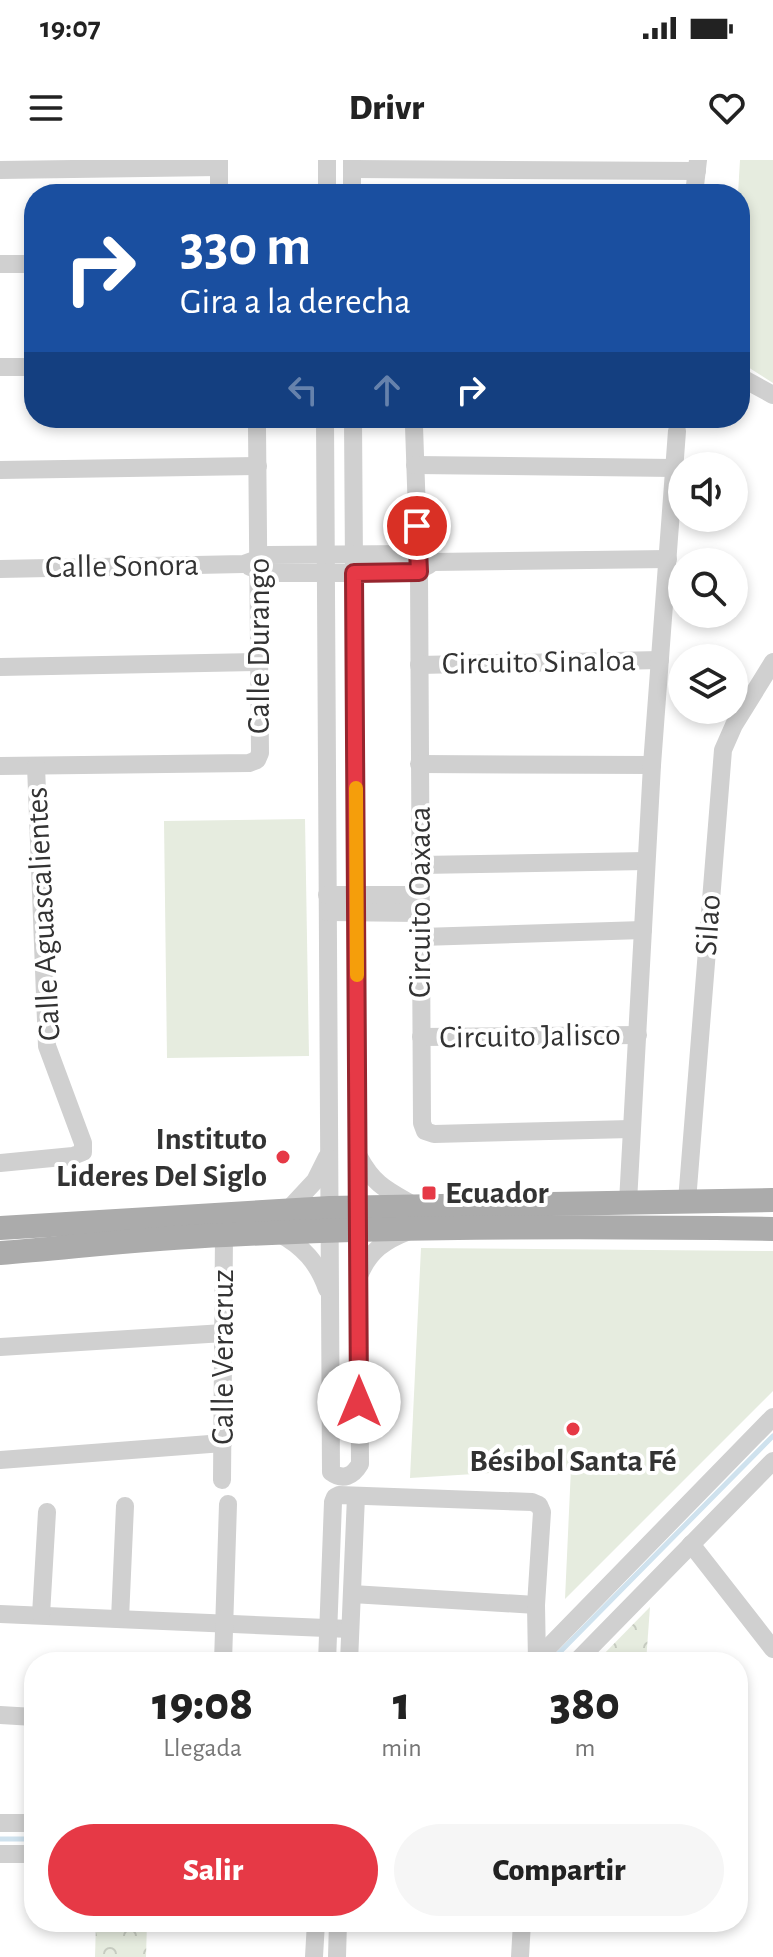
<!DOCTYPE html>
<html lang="es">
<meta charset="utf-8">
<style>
:root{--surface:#fff;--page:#f6f6f6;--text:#222;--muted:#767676;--accent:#e63946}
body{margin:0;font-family:"Alegreya Sans",sans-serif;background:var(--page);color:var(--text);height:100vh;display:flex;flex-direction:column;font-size:30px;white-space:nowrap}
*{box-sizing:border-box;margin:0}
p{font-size:26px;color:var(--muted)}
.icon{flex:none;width:44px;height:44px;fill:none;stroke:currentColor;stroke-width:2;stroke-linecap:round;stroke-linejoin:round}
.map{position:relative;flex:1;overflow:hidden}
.side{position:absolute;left:24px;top:1492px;width:724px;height:280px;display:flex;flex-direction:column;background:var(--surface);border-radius:32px;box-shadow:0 4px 12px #0003}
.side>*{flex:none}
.guide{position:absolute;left:24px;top:24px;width:726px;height:244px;border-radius:32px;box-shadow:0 4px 12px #0003;background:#1a4fa0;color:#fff;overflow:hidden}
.fabs{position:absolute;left:668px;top:292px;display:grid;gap:16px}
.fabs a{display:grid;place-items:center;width:80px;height:80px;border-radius:50%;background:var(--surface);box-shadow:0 4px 12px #0003;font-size:40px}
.pin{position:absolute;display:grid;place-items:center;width:68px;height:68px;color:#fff;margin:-34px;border:4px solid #fff;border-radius:50%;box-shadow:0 2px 8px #0007}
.me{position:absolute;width:88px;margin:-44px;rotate:0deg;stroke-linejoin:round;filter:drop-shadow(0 0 6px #0008)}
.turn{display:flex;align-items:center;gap:28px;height:168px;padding:0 24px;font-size:36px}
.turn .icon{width:104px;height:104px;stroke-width:2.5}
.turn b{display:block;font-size:56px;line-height:68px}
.lanes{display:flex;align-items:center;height:76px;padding:0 24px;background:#0003;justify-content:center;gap:40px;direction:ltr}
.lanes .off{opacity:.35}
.eta{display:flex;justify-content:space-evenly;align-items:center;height:136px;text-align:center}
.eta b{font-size:48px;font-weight:800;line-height:56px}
.action{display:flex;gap:16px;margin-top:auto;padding:16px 24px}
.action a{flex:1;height:92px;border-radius:48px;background:var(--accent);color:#fff;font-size:32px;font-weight:800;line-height:92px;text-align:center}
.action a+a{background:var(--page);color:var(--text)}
.status{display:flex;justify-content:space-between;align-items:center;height:56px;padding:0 40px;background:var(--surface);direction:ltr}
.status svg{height:22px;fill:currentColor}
header{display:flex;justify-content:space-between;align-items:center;height:104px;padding:0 24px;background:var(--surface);font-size:36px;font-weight:800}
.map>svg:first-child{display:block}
.forest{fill:url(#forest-crowns)}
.pitch{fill:#e6ecdf}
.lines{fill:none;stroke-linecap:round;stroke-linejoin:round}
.stream{stroke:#cfe2ee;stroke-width:5}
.minor{stroke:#d0d0d0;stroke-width:18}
.major{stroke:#ababab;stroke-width:24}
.route-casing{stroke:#96252e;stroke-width:20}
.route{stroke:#e63946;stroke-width:14}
.slow{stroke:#f59e0b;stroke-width:14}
.poi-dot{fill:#e63946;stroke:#fff;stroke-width:3}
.labels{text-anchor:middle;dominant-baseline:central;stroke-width:8;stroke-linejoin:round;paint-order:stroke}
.street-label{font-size:32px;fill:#333;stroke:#fff}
.poi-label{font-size:32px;font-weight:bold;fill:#333;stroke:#fff;text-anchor:end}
</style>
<div class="status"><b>19:07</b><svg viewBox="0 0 49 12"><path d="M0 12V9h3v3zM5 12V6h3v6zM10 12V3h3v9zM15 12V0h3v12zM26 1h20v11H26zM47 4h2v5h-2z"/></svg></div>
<header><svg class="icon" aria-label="menu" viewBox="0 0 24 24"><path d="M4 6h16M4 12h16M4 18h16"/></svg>Drivr<svg class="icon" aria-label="heart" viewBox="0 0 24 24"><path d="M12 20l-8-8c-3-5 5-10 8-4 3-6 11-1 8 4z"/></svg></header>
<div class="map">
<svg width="773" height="1797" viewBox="0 0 773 1797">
<defs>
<pattern id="forest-crowns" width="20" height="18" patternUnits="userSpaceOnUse" patternTransform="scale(2)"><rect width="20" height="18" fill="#e6ecdf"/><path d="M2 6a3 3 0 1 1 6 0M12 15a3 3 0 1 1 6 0" fill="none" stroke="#c6cbc0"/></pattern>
</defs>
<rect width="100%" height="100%" fill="#fff"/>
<g class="forest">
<polygon points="650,1447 646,1502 596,1502"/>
<polygon points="96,1762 147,1762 146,1797 95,1797"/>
</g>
<g class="pitch">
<polygon points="740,0 773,0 773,223 740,202 740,34 738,34"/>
<polygon points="305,659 309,896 167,898 164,661"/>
<polygon points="421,1088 773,1091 773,1231 565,1439 571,1308 410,1318"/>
</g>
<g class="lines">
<g class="stream">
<polyline points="558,1494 773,1276"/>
<polyline points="0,1679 34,1679"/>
</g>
<g class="minor">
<polyline points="352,0 352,34"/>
<polyline points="352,9 697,11"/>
<polyline points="0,10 219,7"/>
<polyline points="219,34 219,0"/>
<polyline points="327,34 327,0"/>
<polyline points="694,34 698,0"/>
<polyline points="0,104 34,104"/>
<polyline points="0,207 34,207"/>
<polyline points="740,217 773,235"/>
<path d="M325 258 331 1312C343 1321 353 1316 360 1304L353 258"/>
<polyline points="414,266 419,412 422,963 425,971 434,974 631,969"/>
<polyline points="415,305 674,308"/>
<polyline points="0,310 258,306"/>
<polyline points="250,407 269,413 413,413 429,405"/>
<polyline points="0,409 244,404 268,395 411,394 432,402 668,399"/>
<polyline points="419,505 660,500"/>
<polyline points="0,507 259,502"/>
<polyline points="419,604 652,605"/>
<polyline points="0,606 249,603 257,600 260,593 257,267"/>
<polyline points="420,705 646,701"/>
<polyline points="327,735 420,735"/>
<polyline points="328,752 420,753"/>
<polyline points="421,777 643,770"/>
<polyline points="421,877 638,875"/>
<path d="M359 997C374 1025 387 1030 413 1045"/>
<polyline points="0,1003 73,996 83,992 83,983 47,886 36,606"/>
<polyline points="687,1041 723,590 734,565 773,502"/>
<polyline points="628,1042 652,605 677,271"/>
<polyline points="288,1050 315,1021 327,997"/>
<path d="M278 1073C303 1086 318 1103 327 1129"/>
<path d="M359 1116C369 1091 385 1080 409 1071"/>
<polyline points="0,1187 224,1173"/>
<polyline points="0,1300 223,1283"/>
<polyline points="222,1320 224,1075"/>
<polyline points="691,1384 773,1489"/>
<polyline points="352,1434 536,1445"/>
<polyline points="0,1454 350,1469"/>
<polyline points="41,1455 47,1352"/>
<polyline points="120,1459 125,1346"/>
<polyline points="223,1502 228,1344"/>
<polyline points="327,1502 333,1342 335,1337 339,1335 532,1342 539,1345 542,1352 536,1445 537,1502"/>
<polyline points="349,1502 356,1336"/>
<polyline points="534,1502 773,1257"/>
<polyline points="576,1502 773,1301"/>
<polyline points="0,1555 34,1557"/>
<polyline points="0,1663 34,1663"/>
<polyline points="0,1694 34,1694"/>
<polyline points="314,1797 316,1762"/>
<polyline points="337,1797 338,1762"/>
<polyline points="520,1797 522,1762"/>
</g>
<g class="major">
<polyline points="0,1068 330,1048 773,1040"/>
<path d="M0 1093C75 1087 150 1078 225 1075 407 1066 591 1066 773 1069"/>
</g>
</g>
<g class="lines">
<g class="route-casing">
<polyline id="route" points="359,1242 354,413 419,412 417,366"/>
</g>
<use href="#route" class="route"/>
<polyline class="slow" points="356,628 357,815"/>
</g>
<g class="poi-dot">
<circle cx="283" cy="997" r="8"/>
<rect x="421" y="1025" width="16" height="16" rx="4"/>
<circle cx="573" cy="1269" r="8"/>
</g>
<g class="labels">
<g class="street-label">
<text transform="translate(122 406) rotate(-1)">Calle Sonora</text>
<text transform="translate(259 486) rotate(-90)">Calle Durango</text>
<text transform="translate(539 502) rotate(-1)">Circuito Sinaloa</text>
<text transform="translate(420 742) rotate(-90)">Circuito Oaxaca</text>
<text transform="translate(43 754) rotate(-93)">Calle Aguascalientes</text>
<text transform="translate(708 765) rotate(-86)">Silao</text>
<text transform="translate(530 876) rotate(-1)">Circuito Jalisco</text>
<text transform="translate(223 1197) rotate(-90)">Calle Veracruz</text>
</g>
<g class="poi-label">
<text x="267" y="979">Instituto<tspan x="267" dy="37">Lideres Del Siglo</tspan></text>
<text x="445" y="1033" text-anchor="start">Ecuador</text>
<text x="573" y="1301" text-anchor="middle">Bésibol Santa Fé</text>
</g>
</g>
</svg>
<div class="fabs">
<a><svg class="icon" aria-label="sound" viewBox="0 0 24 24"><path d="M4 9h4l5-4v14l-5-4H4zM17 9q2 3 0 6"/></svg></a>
<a><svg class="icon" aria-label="search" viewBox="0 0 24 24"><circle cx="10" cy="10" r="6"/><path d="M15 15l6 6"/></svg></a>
<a><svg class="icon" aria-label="layers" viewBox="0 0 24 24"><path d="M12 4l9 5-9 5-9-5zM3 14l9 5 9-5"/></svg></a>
</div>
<div class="pin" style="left:417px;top:366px;background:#d93025"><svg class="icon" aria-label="arrive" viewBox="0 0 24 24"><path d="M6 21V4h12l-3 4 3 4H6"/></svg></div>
<svg class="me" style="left:359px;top:1242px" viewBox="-20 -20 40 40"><circle r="19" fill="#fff"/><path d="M0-13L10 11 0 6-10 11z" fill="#e63946"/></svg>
<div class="guide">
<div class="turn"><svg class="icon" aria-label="right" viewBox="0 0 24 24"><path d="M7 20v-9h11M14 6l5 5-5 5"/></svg><div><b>330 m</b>Gira a la derecha</div></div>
<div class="lanes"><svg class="icon off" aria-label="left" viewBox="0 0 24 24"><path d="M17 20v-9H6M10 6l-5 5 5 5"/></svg><svg class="icon off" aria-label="ahead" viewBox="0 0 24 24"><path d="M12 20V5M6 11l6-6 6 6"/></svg><svg class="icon" aria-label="right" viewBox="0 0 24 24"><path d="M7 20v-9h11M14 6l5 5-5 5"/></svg></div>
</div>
<section class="side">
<div class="eta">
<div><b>19:08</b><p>Llegada</p></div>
<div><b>1</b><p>min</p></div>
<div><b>380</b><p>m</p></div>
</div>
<div class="action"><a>Salir</a><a>Compartir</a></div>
</section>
</div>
